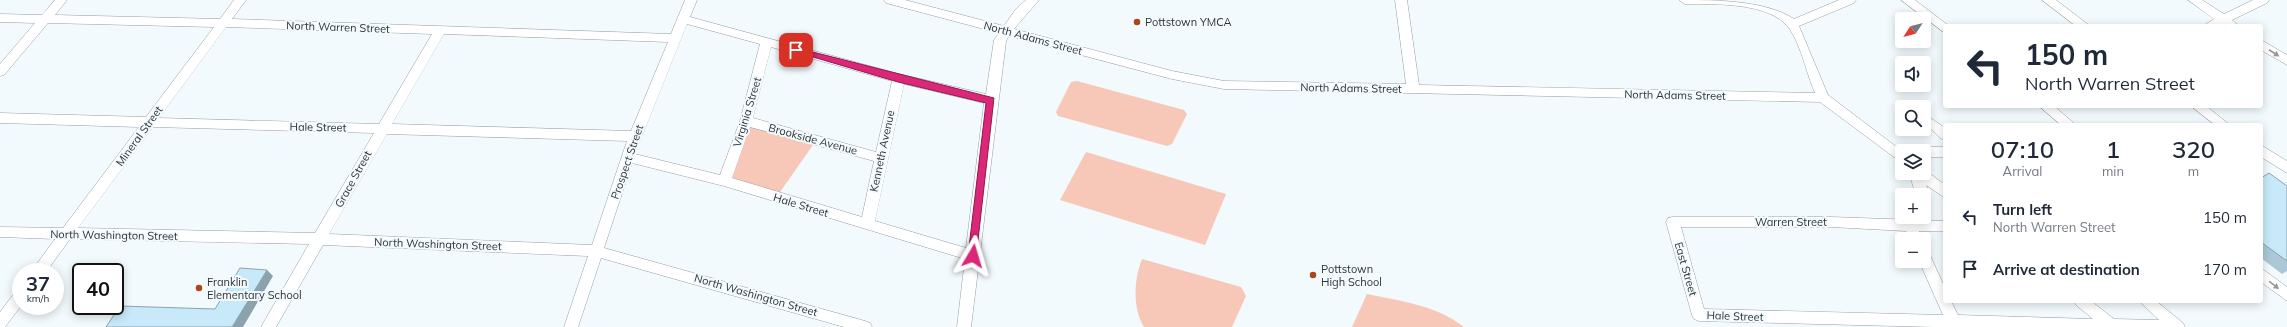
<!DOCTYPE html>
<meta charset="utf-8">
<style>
:root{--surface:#fff;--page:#f6f6f7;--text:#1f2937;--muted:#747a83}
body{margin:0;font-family:Mulish,sans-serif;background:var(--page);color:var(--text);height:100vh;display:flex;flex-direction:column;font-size:15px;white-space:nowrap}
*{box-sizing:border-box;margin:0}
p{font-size:13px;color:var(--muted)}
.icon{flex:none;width:22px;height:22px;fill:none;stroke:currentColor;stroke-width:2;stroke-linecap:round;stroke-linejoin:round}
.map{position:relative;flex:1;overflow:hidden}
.side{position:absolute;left:1943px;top:123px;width:320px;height:180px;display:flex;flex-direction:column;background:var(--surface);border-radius:4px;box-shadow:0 2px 10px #0003}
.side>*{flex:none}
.banner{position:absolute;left:1943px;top:24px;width:320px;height:84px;border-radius:4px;box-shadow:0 2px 10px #0003;background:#fff;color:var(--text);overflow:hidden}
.needle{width:26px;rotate:234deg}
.tools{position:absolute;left:1895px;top:12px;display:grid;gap:8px}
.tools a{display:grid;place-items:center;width:36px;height:36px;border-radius:4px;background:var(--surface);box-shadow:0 2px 10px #0003;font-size:20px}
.speed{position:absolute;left:12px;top:263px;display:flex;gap:8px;font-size:20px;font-weight:700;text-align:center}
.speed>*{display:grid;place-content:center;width:52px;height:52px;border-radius:50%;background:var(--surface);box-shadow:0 2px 10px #0003;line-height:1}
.speed small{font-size:10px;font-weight:400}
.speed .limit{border:2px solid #111;border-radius:6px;background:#fff;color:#111}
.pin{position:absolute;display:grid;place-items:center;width:34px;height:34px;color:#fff;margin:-17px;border-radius:8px;box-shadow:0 2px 6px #0006}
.me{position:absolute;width:44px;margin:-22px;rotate:7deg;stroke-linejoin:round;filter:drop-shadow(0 0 3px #0008)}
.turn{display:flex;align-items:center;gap:14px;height:84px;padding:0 16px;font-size:18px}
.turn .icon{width:52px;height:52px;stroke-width:2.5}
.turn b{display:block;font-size:28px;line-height:34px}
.eta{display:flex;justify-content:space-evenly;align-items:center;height:68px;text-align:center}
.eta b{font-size:24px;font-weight:600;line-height:28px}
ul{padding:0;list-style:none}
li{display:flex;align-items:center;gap:12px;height:52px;padding:0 16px}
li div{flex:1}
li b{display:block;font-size:15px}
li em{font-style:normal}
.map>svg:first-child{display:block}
.green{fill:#f7c8b7}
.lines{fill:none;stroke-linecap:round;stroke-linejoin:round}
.minor-casing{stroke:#959ea3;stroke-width:1}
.minor{fill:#fff;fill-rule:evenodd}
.wall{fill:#acc8d6}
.shaded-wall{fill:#8ca3ae}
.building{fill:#c8e9f9;stroke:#8ca3ae}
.oneway{fill:#96989a}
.route{fill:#db2777;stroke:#8e194d}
.poi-dot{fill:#ab451a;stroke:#f2fafe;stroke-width:1.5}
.labels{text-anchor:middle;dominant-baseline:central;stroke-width:4;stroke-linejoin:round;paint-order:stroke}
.poi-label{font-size:11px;fill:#2e3234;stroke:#f2fafe;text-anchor:start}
.street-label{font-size:11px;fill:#2e3234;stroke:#f2fafe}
</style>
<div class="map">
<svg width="2287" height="327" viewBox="0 0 2287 327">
<rect width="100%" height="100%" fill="#f2fafe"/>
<g class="green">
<polygon points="1077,81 1184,110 1187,114 1172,144 1167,146 1058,116 1056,112 1071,82"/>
<polygon points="748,126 813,145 778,195 735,181 731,176"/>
<polygon points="1086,152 1226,194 1205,245 1060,200"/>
<path d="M1142 259 1241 287 1246 296 1232 327H1144C1132 308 1134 279 1142 259Z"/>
<path d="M1367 294C1400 301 1436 305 1464 327H1352Z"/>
</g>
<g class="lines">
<g class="minor-casing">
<g id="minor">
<path d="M55 0H67L55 15 220 19 234 0H246L232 19 671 34 685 0H697L690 17 899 74 986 94 994 40 999 33 886 3 884 0H905L1004 26 1015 10 1026 0H1039L1014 29 1172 71 1224 81 1406 84 1395 0H1407L1419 85 1815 93C1806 73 1802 47 1789 28 1770 2 1714 4 1685 4L1679 0C1715 0 1765 0 1794 19L1839 0H1856L1854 3 1799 26 1828 95 1902 151V163L1820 102 1224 89 1172 79 1009 36 1006 41 971 327H957L965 259 724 186 632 163 604 248 865 321 870 323 872 327H844L601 258 578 327H564L588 256 323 245 276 327H261L309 244 70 239 46 272H31L55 239 0 237V227L63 228 139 127 0 123V113L146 117 214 27 48 23 4 75 0 76V64L35 23 0 22V14L42 15ZM687 24 760 44 740 121 720 175 635 154ZM226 27 432 34 379 124 159 118ZM444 34 668 42 631 131 392 124ZM771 47 892 81 876 152 753 118ZM904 84 984 103 966 248 875 221ZM153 127 374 133 315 233 78 228ZM750 127 874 161 862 217 732 178ZM387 134 627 141 592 245 329 234Z"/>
<polygon points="1901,0 1915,0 1949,26 1945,26 1945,33"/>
<polygon points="2042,0 2056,0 2090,26 2076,26"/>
<polygon points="2188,0 2202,0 2224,14 2253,0 2269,0 2267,3 2232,20 2239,26 2203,26 2214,19"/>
<polygon points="2261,40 2287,55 2287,65 2261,50"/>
<polygon points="2039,106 2054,106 2076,125 2061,125"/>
<polygon points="2191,106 2206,106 2230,125 2215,125"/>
<polygon points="1932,119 1945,128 1945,140 1940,138 1926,124 1928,121"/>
<polygon points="2261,145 2287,161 2287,173 2261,157"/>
<polygon points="1924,147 1945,147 1945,157 1924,157 1924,151 1918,151"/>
<polygon points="1924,169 1945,185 1945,198 1926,185 1930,195 1928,199 1924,200 1924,195 1916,195 1909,173 1924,173"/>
<polygon points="1673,217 1831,217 1945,221 1945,231 1919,231 1923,239 1909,239 1906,231 1831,227 1681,227 1704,309 1943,315 1919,261 1924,261 1924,251 1929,253 1945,288 1945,301 1951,301 1958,315 2093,319 2076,305 2074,301 2091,301 2114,319 2159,320 2139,301 2156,301 2183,323 2185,327 1935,327 1699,321 1694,319 1692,315 1666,222 1668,218"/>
<polygon points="2261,268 2287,287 2287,301 2261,282"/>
<polygon points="21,289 21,306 5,327 0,327 0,312 16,291"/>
</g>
</g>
<use href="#minor" class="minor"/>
</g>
<polygon class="wall" points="2261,178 2287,186 2287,271 2282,274 2261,258"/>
<polygon class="shaded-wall" points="267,270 273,276 243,327 232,327"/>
<g class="building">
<polygon points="2269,173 2287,186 2287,261 2261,242 2261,178"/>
<polygon points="240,268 267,270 232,327 106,327 120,306 215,309"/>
</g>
<defs><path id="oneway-solid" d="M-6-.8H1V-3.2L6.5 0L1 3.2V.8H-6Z"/></defs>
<g class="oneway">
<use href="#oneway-solid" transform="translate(2274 53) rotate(33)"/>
<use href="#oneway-solid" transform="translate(2274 285) rotate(38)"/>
</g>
<polygon class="route" points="793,47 994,98 976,258 973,260 968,256 986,103 898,82 796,52 793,52"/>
<g class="poi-dot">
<circle cx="1137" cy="22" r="4"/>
<circle cx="1313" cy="275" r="4"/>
<circle cx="199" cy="288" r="4"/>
</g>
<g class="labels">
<g class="poi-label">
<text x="1145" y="22">Pottstown YMCA</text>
<text x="1321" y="269">Pottstown<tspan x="1321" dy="13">High School</tspan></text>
<text x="207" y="282">Franklin<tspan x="207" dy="13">Elementary School</tspan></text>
</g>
<g class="street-label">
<text transform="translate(338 27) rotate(2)">North Warren Street</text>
<text transform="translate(1033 38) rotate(15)">North Adams Street</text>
<text transform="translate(1351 88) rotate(1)">North Adams Street</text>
<text transform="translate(1675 95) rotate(1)">North Adams Street</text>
<text transform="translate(747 112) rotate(-73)">Virginia Street</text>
<text transform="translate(318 127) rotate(1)">Hale Street</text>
<text transform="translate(139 136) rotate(-54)">Mineral Street</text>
<text transform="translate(813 139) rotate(15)">Brookside Avenue</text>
<text transform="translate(882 151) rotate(-78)">Kenneth Avenue</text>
<text transform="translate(627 162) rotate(-71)">Prospect Street</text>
<text transform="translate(353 179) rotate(-61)">Grace Street</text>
<text transform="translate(801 205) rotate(17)">Hale Street</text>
<text x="1791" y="222">Warren Street</text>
<text transform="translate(114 235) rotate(1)">North Washington Street</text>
<text transform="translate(438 244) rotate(2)">North Washington Street</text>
<text transform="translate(1686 269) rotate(74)">East Street</text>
<text transform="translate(756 295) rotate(16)">North Washington Street</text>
<text transform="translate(1735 316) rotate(2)">Hale Street</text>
</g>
</g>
</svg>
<div class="tools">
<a><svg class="needle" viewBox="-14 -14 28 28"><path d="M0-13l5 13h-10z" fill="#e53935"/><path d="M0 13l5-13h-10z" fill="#747a83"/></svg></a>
<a><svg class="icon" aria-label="sound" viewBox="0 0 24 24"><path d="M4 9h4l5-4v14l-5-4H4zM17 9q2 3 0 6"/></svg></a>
<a><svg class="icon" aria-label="search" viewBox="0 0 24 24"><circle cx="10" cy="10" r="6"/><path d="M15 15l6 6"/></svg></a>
<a><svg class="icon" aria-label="layers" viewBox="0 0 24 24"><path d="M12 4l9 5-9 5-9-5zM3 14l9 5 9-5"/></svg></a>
<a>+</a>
<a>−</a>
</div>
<div class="speed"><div>37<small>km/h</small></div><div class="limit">40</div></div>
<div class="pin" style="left:796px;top:50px;background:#d93025"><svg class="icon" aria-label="arrive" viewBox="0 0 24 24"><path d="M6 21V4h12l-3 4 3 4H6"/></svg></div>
<svg class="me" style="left:973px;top:256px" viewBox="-20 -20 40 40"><path d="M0-17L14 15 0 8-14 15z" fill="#db2777" stroke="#fff" stroke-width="4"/></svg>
<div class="banner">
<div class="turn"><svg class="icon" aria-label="left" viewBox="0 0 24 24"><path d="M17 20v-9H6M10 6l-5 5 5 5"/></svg><div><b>150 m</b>North Warren Street</div></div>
</div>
<section class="side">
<div class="eta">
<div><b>07:10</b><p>Arrival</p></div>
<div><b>1</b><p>min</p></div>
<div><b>320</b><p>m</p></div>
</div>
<ul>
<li><svg class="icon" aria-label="left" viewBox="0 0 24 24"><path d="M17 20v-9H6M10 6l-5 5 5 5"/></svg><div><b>Turn left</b><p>North Warren Street</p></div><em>150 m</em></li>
<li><svg class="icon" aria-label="arrive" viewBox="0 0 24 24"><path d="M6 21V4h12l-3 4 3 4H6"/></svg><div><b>Arrive at destination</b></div><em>170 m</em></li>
</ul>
</section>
</div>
